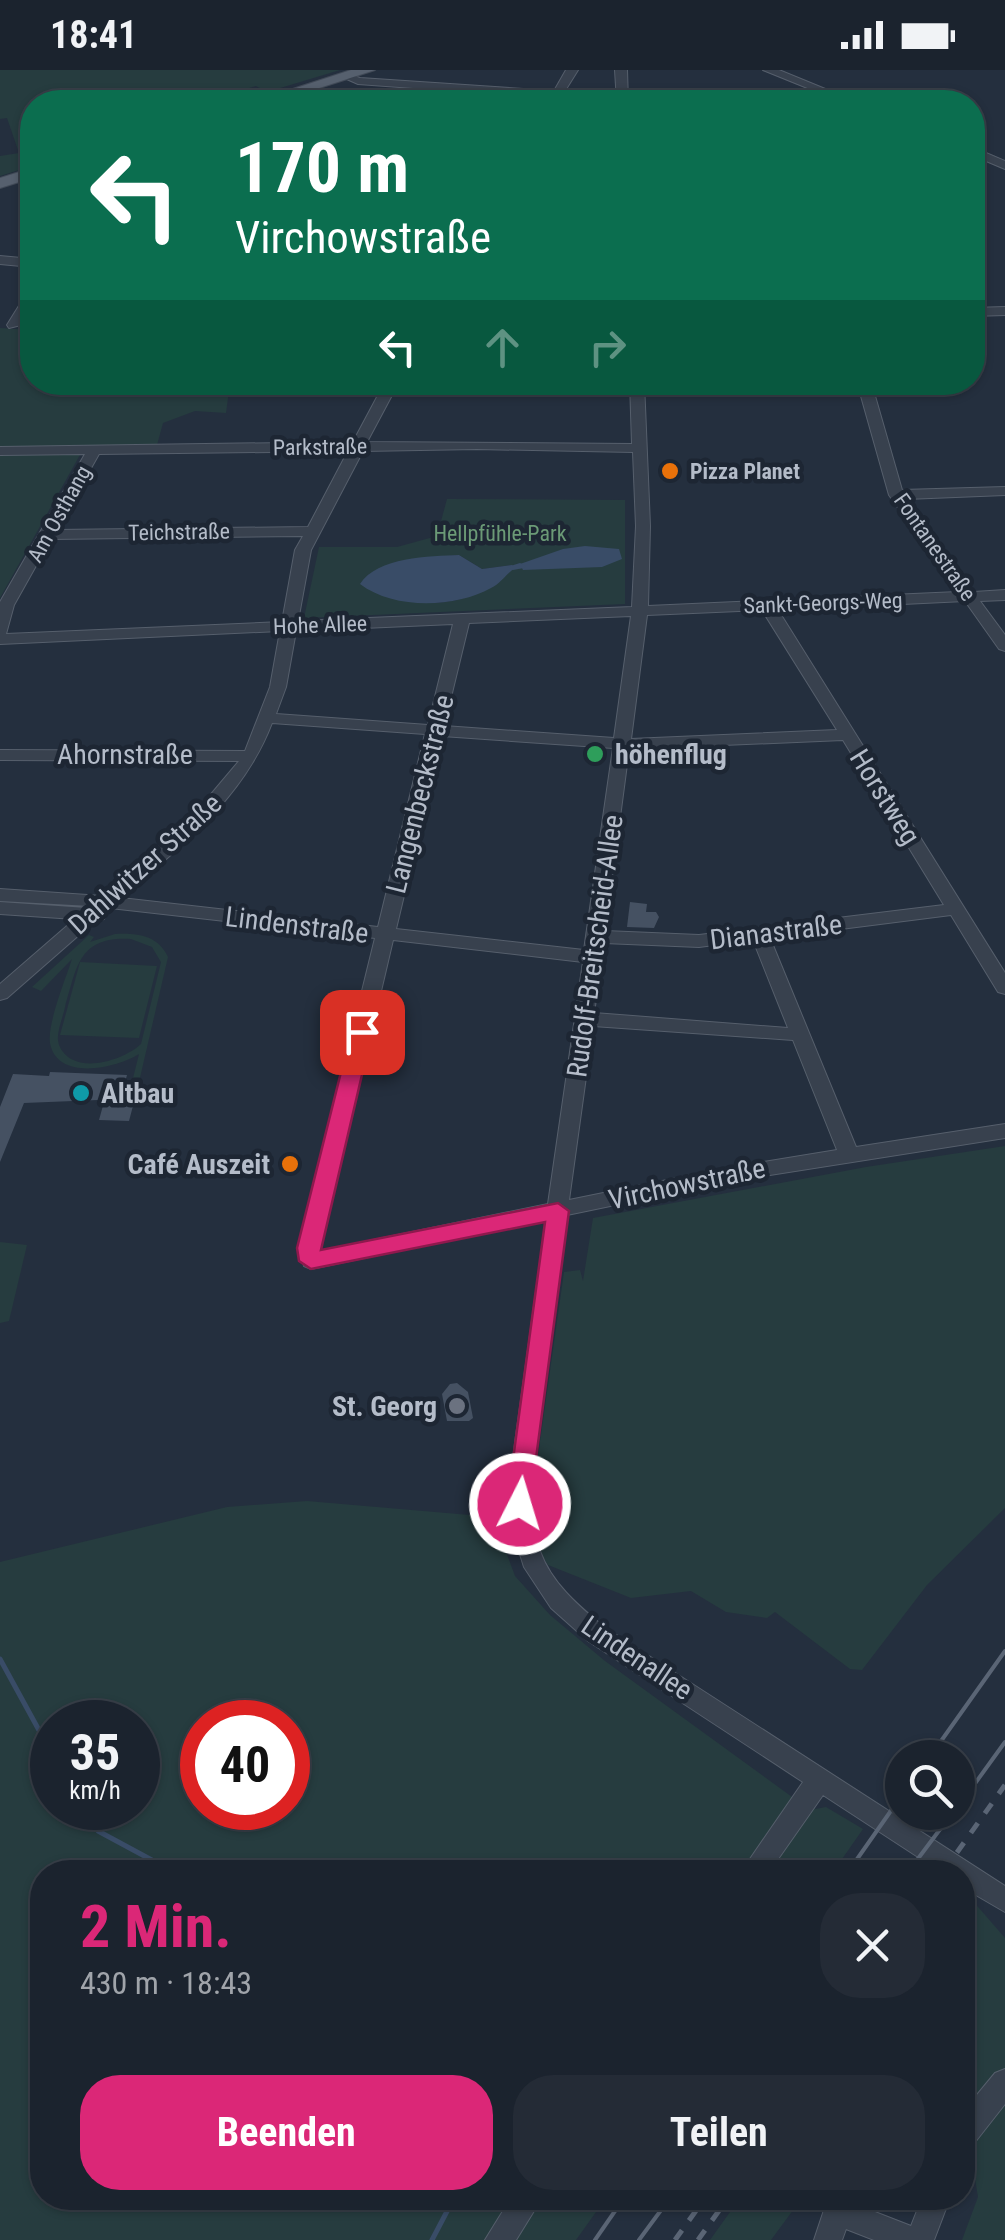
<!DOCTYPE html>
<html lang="de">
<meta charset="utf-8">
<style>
:root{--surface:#1b232e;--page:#242b36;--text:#f1f3f6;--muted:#a0a4aa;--line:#39404a;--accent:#db2777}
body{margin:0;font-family:"Roboto Condensed",sans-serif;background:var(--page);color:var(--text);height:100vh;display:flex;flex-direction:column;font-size:38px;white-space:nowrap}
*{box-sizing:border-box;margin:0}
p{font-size:32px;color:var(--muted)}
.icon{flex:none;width:55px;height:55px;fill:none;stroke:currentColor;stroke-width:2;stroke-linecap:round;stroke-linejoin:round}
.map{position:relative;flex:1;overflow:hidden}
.details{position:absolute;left:30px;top:1790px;width:945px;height:350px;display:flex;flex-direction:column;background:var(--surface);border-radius:40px;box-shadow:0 2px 8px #0004,0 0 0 2px var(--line)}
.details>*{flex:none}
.guide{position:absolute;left:20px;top:20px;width:965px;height:305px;border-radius:40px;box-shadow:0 2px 8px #0004,0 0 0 2px var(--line);background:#0b6e4f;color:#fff;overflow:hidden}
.fabs{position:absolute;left:885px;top:1670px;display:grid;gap:20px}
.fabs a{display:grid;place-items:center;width:90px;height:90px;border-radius:50%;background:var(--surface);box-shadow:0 2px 8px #0004,0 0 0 2px var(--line);font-size:50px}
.speed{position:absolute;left:30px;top:1630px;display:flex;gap:20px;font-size:50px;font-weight:700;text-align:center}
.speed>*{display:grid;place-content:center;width:130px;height:130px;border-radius:50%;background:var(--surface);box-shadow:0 2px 8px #0004,0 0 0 2px var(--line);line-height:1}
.speed small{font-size:25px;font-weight:400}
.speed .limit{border:15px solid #d22;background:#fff;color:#111}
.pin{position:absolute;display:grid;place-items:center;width:85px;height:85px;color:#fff;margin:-42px;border-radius:20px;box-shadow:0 5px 15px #0006}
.me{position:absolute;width:110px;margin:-55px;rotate:5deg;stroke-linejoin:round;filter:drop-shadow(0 0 8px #0008)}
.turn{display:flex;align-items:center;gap:35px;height:210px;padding:0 50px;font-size:45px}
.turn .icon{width:130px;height:130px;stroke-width:2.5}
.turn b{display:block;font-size:70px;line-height:85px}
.lanes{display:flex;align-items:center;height:95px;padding:0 50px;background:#0003;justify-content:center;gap:50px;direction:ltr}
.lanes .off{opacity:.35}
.round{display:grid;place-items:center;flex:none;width:105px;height:105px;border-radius:40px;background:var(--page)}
.headline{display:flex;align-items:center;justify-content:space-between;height:170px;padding:0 50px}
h1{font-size:60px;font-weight:700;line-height:75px;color:var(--accent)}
.button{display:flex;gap:20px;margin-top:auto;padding:20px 50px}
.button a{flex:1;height:115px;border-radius:40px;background:var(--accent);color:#fff;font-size:40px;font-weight:700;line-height:115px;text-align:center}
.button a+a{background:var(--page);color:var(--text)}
.status{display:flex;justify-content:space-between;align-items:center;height:70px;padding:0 50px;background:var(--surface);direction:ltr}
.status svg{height:28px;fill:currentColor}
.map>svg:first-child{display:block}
.green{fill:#263c3f;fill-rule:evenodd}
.water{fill:#394c67}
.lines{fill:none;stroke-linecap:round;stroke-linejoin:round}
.stream{stroke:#394c67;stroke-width:5}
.canal{fill:#394c67;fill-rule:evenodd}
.building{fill:#455162}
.minor-casing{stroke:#565f6c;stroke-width:2}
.major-casing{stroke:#414a57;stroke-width:2}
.minor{fill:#38414e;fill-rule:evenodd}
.major{fill:#56606e;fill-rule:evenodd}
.tram{stroke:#5a6575;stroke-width:4}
.rail{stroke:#5a6575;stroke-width:5;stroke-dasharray:12 12;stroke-linecap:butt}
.route{fill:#db2777;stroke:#8e194d;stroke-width:2.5}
.food-dot{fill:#e8710a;stroke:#1d2633;stroke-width:4}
.leisure-dot{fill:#2e9e5b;stroke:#1d2633;stroke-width:4}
.culture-dot{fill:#0f9aa8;stroke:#1d2633;stroke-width:4}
.worship-dot{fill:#6b7280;stroke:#1d2633;stroke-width:4}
.labels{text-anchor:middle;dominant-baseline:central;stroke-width:9;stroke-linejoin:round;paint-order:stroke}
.far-street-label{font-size:22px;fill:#b4bcc9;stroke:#1d2633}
.far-poi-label{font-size:22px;font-weight:bold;fill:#b4bcc9;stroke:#1d2633;text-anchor:start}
.far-park-label{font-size:22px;fill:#6b9a76;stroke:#1d2633}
.street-label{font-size:28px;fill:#b4bcc9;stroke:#1d2633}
.poi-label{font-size:28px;font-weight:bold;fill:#b4bcc9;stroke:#1d2633;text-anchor:start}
</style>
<div class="status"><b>18:41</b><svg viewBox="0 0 49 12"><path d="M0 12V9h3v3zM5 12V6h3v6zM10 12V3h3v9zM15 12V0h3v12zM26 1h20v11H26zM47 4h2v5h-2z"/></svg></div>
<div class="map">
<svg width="1005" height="2170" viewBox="0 0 1005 2170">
<rect width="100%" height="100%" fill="#242f3e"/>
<g class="green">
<polygon points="0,0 340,0 267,22 256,16 229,24 232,31 226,32 32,32 32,96 0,106 0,86 19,83 7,48 0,49"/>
<polygon points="0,258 32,260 32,312 230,313 226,343 195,341 163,353 157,375 0,377"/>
<polygon points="0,383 81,383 0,528"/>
<path d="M447 429 625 430V534L304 548 319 477H397L437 466ZM459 485 482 499 512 495C489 529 438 540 401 529 390 525 378 512 369 505L396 492Z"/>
<path d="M115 864C137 863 158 865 168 887L139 1012H132L139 984C117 998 57 1012 50 973 47 954 66 908 72 889L41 921 32 917 89 865 94 867 90 872ZM131 869 152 877 161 892 141 974C123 991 72 1007 59 975 55 964 63 948 65 937 77 896 79 866 131 869Z"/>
<polygon points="80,892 157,896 139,968 60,965"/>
<polygon points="1005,1076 1005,1438 927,1515 862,1600 850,1599 775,1542 767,1548 726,1542 691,1521 631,1528 548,1495 536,1477 530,1442 564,1202 580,1200 583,1211 593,1148 866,1097"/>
<polygon points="0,1172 27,1175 9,1251 0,1253"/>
<path d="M307 1431 493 1447 515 1506 550 1545 605 1591 810 1740 826 1737 863 1759 833 1802H42V2128H606L576 2170H0V1492L227 1437ZM52 1652H138V1738H52ZM202 1652H288V1738H202Z"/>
<polygon points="972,1830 1005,1868 1005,2170 962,2170 978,2127 970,2078 996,2047 963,2029 962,1837"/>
<polygon points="740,2128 802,2128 771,2170 710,2170"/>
</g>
<g class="water">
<polygon points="585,476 619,479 622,489 602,497 523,500 520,494 563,479"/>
<path d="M459 485 482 499 512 495 515 498C506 504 501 513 491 518 455 538 394 540 360 514 377 487 430 486 459 485Z"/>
</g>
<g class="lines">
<g class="stream">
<polyline points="0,1589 52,1684"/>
<polyline points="83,1738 98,1761 174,1802"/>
<polyline points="432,2170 454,2128"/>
</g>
<polygon class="canal" points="520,493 526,496 524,498 513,500 507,497"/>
</g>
<g class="building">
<polygon points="630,832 647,834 646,842 656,842 659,847 654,858 627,857"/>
<polygon points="50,1002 127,1005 124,1016 138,1017 129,1051 99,1050 104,1032 98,1030 24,1033 0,1092 0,1037 13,1004 49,1006"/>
<polygon points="457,1313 468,1322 473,1348 469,1351 447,1351 442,1324 450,1314"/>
</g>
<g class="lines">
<g class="minor-casing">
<g id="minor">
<polygon points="566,0 578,0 558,32 548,32 550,28 358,14 340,6 346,3 360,8 554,21"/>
<polygon points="615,0 627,0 628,32 617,32"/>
<polygon points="763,0 779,0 857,32 842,32"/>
<polygon points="972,77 1005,91 1005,99 972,85"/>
<polygon points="0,186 32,189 32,197 0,194"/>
<polygon points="32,222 32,236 21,255 9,258 7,255 27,223"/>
<polygon points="1005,237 1005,245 972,246 972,238"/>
<path d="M385 312H399L367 372 632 374 630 312H644L650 456 648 536 958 522 889 425 857 312H871L902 420 1005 417V425L906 429 974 522 1005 520V530L980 531 1005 565V581L999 579 965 531 778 540 1005 903V924L998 922 951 845 770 868 856 1077 1005 1054V1068L726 1112 567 1145C560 1201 552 1257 545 1313 538 1368 522 1428 540 1481 552 1514 579 1536 604 1557L1005 1816V1842L962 1817V1802H941L823 1725 769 1802H741L803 1712 588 1571 551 1538 524 1497 512 1459 510 1409 546 1150 311 1199 304 1196 299 1178 375 868 110 838 104 849 95 851 7 928 0 930V914L75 849 0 844V832L87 838 90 836 0 831V819L102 826 191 748 239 691 0 690V680L245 681 270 617 280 561 0 574V532L85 384 0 385V377L353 372ZM477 379 633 382 636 456 632 537 298 551 311 480 363 381ZM348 381 308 457 56 460 99 384ZM303 466 295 480 282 552 6 564 14 535 51 469ZM762 540 837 660 631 669 647 545ZM631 546 614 668 444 656 469 553ZM453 554 428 655 276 644 286 617 296 561ZM272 653 425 664 378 857 121 828C181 776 243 729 272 653ZM442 666 613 678 584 880 396 859ZM843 670 944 835 699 865 605 861 629 679ZM393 870 583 892 548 1134 320 1181ZM753 870 788 958 594 943 604 873 699 877ZM593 956 793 970 837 1080 726 1098 569 1130Z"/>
<polygon points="1005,1999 1005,2034 972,2076 962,2080 962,2043 995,2003"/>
<polygon points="511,2128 542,2128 516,2170 485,2170"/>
<polygon points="839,2128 911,2156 922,2128 950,2128 934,2170 874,2170 846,2159 842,2170 814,2170 827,2131"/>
</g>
</g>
<g class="major-casing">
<g id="major">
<polygon points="351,0 375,0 276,32 253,32"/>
<polygon points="32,98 32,108 0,118 0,108"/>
</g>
</g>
<use href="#minor" class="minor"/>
<use href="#major" class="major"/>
<g class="tram">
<polyline points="929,1688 1005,1581"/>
<polyline points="958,1737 1005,1672"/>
<polyline points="848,1802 902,1725"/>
<polyline points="908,1802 953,1742"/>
<polyline points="595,2170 624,2128"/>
<polyline points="639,2170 670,2128"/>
</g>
<g class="rail">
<polyline points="943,1802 1005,1715"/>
<polyline points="675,2170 705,2128"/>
<polyline points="698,2170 728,2128"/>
</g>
</g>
<polygon class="route" points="362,954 372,962 321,1180 558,1133 569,1141 529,1441 520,1444 511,1441 507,1434 545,1152 311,1199 299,1191 297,1178 351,962"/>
<g class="food-dot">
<circle cx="670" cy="401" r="10"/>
<circle cx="290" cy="1094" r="10"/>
</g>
<circle class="leisure-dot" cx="595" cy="684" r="10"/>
<circle class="culture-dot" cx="81" cy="1023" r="10"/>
<circle class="worship-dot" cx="457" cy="1336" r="10"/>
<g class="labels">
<g class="far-street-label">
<text transform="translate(320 377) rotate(-1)">Parkstraße</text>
<text transform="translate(59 444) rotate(-61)">Am Osthang</text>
<text transform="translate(179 462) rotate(-1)">Teichstraße</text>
<text transform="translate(935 477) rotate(55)">Fontanestraße</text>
<text transform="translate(823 533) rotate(-2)">Sankt-Georgs-Weg</text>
<text transform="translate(320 555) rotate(-2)">Hohe Allee</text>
</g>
<g class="far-poi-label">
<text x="690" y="401">Pizza Planet</text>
</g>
<g class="far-park-label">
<text x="500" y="463">Hellpfühle-Park</text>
</g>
<g class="street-label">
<text x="125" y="684">Ahornstraße</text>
<text transform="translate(420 724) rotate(-76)">Langenbeckstraße</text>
<text transform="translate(885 727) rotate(58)">Horstweg</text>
<text transform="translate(145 794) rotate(-42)">Dahlwitzer Straße</text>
<text transform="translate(297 855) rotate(7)">Lindenstraße</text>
<text transform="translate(776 862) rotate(-7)">Dianastraße</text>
<text transform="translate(595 876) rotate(-82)">Rudolf-Breitscheid-Allee</text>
<text transform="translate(687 1114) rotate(-12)">Virchowstraße</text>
<text transform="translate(637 1588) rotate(34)">Lindenallee</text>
</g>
<g class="poi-label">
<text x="615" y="684">höhenflug</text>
<text x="101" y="1023">Altbau</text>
<text x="270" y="1094" text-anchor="end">Café Auszeit</text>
<text x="437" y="1336" text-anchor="end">St. Georg</text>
</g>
</g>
</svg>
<div class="fabs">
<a><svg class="icon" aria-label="search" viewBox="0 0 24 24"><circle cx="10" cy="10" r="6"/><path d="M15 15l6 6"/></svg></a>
</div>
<div class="speed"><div>35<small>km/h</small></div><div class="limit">40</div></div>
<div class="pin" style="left:362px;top:962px;background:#d93025"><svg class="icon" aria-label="arrive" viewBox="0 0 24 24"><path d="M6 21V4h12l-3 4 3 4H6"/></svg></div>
<svg class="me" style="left:520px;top:1434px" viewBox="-20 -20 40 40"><circle r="17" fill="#db2777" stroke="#fff" stroke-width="3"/><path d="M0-11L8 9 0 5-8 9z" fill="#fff"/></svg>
<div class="guide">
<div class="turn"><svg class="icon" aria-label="left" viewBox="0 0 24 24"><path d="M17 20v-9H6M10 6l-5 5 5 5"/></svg><div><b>170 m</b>Virchowstraße</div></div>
<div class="lanes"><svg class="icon" aria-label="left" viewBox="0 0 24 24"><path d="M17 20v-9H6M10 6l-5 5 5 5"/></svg><svg class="icon off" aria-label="ahead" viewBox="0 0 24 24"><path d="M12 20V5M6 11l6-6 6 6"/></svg><svg class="icon off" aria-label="right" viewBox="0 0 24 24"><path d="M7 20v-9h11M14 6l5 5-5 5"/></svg></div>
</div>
<section class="details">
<div class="headline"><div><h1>2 Min.</h1><p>430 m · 18:43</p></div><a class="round"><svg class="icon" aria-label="close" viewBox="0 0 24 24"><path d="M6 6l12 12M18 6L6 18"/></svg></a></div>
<div class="button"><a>Beenden</a><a>Teilen</a></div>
</section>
</div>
